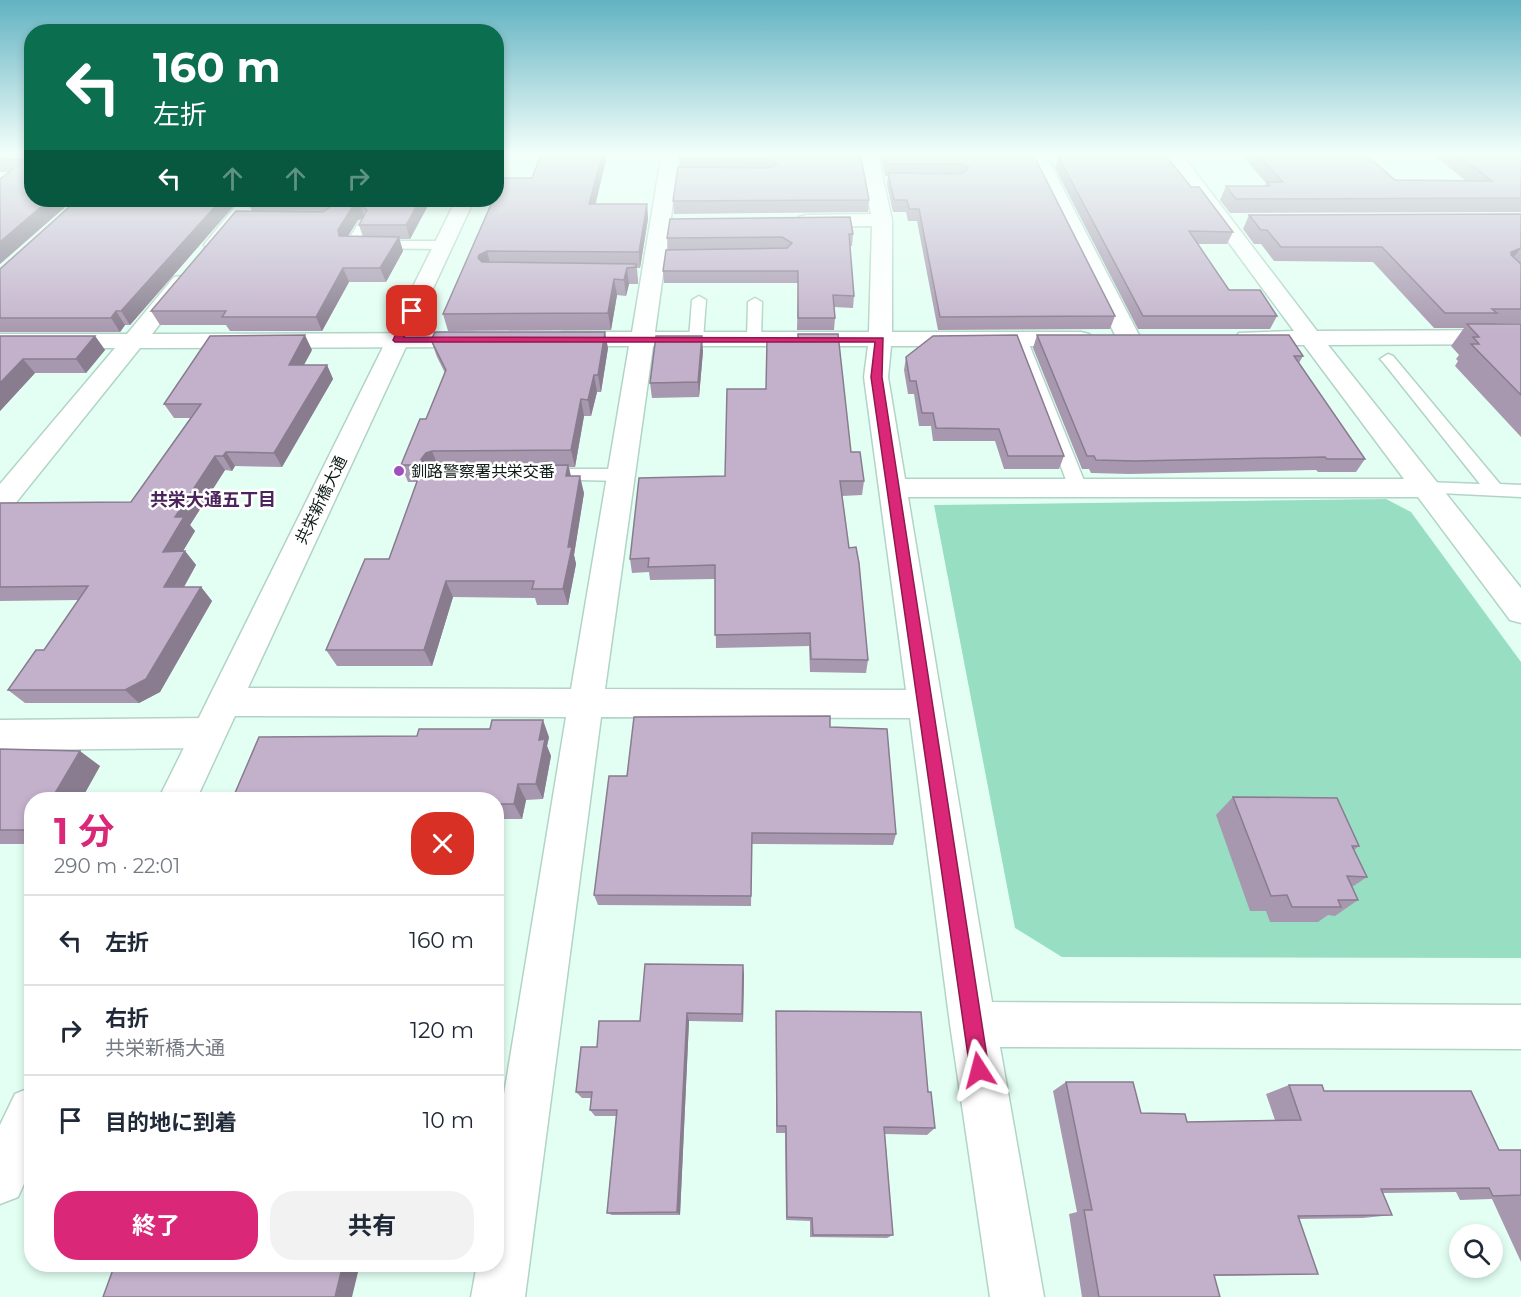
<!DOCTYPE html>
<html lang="ja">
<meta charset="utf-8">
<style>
:root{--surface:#fff;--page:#f2f2f3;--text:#1f2937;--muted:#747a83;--line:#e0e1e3;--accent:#db2777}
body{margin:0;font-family:Montserrat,"Noto Sans JP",sans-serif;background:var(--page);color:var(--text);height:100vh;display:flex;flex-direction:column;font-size:22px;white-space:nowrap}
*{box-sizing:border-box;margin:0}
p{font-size:20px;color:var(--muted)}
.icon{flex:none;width:33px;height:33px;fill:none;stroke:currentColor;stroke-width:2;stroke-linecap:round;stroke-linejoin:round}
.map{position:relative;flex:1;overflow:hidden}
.side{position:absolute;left:24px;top:792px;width:480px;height:480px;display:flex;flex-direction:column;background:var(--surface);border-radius:24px;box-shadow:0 3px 9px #0003}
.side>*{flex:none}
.banner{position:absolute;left:24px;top:24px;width:480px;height:183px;border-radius:24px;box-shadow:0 3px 9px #0003;background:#0b6e4f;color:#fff;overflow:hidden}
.tools{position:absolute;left:1449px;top:1224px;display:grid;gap:12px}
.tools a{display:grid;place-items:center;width:54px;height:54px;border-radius:50%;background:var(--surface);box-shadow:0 3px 9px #0003;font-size:30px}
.pin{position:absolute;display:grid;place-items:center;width:51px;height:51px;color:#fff;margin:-26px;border-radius:12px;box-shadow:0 3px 9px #0006}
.me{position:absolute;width:66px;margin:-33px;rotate:351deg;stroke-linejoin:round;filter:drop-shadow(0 0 4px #0008)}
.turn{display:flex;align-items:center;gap:21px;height:126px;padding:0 30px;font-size:27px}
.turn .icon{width:78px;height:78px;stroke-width:2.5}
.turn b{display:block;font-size:42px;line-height:51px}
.lanes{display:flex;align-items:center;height:57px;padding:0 30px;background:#0003;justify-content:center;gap:30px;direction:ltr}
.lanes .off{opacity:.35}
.round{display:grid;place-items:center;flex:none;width:63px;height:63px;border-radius:24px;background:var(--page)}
.summary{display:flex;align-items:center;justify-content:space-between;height:102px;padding:0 30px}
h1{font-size:36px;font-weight:700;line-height:45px;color:var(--accent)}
.primary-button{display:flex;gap:12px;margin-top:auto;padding:12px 30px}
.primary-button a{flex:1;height:69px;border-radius:24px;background:var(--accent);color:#fff;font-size:24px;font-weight:700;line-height:69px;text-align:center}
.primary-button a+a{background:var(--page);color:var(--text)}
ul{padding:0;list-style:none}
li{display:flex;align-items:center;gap:18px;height:90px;padding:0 30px;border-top:2px solid var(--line)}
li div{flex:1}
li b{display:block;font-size:22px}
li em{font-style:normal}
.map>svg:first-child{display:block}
.green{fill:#97dec2}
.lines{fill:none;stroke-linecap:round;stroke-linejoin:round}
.lane-casing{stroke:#b2d4c6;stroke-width:3}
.street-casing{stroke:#b2d4c6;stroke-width:3}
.secondary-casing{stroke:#b2d4c6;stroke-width:3}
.lane{fill:#fff;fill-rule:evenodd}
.street{fill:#fff;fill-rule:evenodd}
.secondary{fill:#fff;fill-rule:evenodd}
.wall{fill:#a898af;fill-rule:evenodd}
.shaded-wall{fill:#887c8e}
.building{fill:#c3b1cb;stroke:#887c8e;stroke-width:1.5}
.route{fill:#db2777;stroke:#8e194d;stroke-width:1.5}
.poi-dot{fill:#9e4fc0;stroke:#fff;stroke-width:2}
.labels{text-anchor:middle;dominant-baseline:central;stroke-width:5;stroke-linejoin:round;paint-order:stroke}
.poi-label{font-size:16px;fill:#0e1b16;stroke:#fff;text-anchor:start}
.street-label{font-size:16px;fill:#0e1b16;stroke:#fff}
.neighbourhood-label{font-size:18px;font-weight:bold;fill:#4a245a;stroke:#fff}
</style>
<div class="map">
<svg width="1521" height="1297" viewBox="0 0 1521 1297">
<rect width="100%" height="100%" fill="#e3fff3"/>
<polygon class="green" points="1386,499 1411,512 1521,662 1521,958 1062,957 1015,928 934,505"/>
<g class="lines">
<g class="lane-casing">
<g id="lane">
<polygon points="364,220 370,224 360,241 443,241 449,245 443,249 346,248 345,245 360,221"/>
<polygon points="699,296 706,300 703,339 696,343 689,339 692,300"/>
<polygon points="755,298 762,302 761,340 754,344 747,340 748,302"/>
<polygon points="1020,335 1027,339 1087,488 1084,492 1072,492 1069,488 1013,339"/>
<polygon points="1388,354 1393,356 1500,484 1521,485 1521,497 1419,492 1416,488 1419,484 1425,482 1480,484 1383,362 1380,359"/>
<polygon points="541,469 622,469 628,471 631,475 628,479 622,481 535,479 532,475 535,471"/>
</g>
</g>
<g class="street-casing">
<g id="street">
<path d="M662 152H680L655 332H869L872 226 806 227 799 225 796 221 799 217 806 215 871 214 859 152H877L892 220V332H1081L1089 334 1093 339 1089 344 1081 346H891L888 377 905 479H1404L1304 345H1247L1239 343 1235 338 1239 333 1294 331 1162 152H1180L1317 331 1521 330V344L1328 345 1521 588V623L1510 620 1418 497H908L992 1002 1521 1005V1049L1000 1047 1044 1297H990L950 1024 910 718 601 717 525 1297H471L477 1264H496V1143L566 717 224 716 212 712 207 702 212 692 224 688 571 689 629 346H563L555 344 551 339 555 334 563 332H632ZM653 346H868L864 377 906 690 605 689Z"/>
<polygon points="1026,152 1044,152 1141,339 1137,344 1129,346 1121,344 1117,339"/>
<polygon points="241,200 260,200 221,249 207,249 204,245 207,241"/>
<polygon points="182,276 190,277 193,282 152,334 475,333 483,335 487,340 483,345 475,347 140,348 10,510 0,513 0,484 115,348 0,348 0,334 127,334 174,277"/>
<polygon points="208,718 221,722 226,733 221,744 208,748 0,750 0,720"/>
</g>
</g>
<g class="secondary-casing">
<g id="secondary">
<polygon points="456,200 474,200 196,800 158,800"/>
<polygon points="32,1087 32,1166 18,1197 0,1204 0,1125 15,1094"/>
</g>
</g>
<use href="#lane" class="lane"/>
<use href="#street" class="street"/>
<use href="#secondary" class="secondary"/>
</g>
<g class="wall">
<polygon points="0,152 32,152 73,200 0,264 0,179 9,172 0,172"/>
<polygon points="860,152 869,200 868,212 674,214 673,201 680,168 679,158"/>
<polygon points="879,152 998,152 1115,316 1110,329 938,330 917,221 908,221 906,212 893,212 887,185 888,176 885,176"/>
<polygon points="1075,152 1163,152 1191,187 1233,232 1227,244 1197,244 1229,290 1277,316 1270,329 1138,329 1055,168 1058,156 1077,155"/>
<polygon points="1239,152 1363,152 1395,180 1466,181 1430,152 1514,152 1521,157 1521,212 1230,213 1220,200 1226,186 1265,186 1266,183"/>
<polygon points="77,200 239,200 130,325 125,325 120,332 0,332 0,269"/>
<path d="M246 200H431L410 239H399L403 251 386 282H349L322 331H230L226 325H160L151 311 252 211ZM362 219 359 225 363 237 348 236 358 220Z"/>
<polygon points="493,200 596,204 647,204 648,219 640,268 637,268 638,280 638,284 629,284 626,296 617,295 611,330 448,331 443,314"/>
<polygon points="1521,214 1521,323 1489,324 1488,324 1521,324 1521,437 1455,366 1458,361 1456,359 1459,355 1451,346 1464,328 1434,328 1373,262 1274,261 1261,244 1254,244 1243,229 1249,215"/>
<polygon points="853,234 852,246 850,246 854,296 853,308 834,307 835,318 834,330 797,330 798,283 664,283 663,271 750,249 668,250 667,238"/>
<polygon points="1037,335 1303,356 1299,363 1365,459 1356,472 1318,472 1316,470 1129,474 1091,473 1089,469 1082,469 1033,348"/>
<polygon points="0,336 95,336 105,350 86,373 35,373 0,411"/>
<polygon points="431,340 608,348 601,392 597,392 591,416 584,416 575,467 569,467 571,476 584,493 574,555 576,564 568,605 537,605 535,598 453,597 432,666 337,666 326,650 389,559 417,482 408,482 401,465 426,419 445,373 437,357"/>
<polygon points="312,350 304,365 327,365 333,379 282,467 235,466 232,471 225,470 190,525 195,531 183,551 185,551 196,565 184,587 201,587 212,601 160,692 139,703 25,703 8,690 44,650 78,600 0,601 0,503 131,502 190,418 174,418 164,404"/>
<polygon points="703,351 699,397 652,398 650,383"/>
<polygon points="906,357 1064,456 1059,469 1004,469 995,441 933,441 931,426 919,426 914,394 908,394 904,370"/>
<polygon points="851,452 864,481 862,495 842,496 849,548 868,660 866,673 810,672 809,646 716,648 715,579 650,580 649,572 632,573 630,559 725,476"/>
<polygon points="830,727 896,834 893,845 752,844 751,906 598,905 594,895 627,776"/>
<polygon points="549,737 547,746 551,756 543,799 526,800 522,819 496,819 496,800"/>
<polygon points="0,749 100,766 81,800 32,800 32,844 0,844"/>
<polygon points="1233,797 1359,846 1354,850 1367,877 1352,887 1358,900 1335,916 1328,915 1318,922 1270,922 1266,911 1250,911 1216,815"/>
<polygon points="744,974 743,1022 689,1021 680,1215 612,1215 607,1213 616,1116 595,1116 590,1110 591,1098 582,1098 576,1092 597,1047 640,1021"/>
<polygon points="776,1011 928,1092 935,1128 927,1135 885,1134 893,1235 887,1238 810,1237 810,1221 786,1220 785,1133 776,1133"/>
<polygon points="1066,1082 1141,1113 1187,1122 1275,1120 1266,1094 1289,1085 1324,1091 1499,1150 1521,1150 1521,1262 1492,1199 1460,1200 1456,1192 1383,1193 1392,1215 1363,1218 1299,1219 1318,1274 1214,1276 1220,1297 1082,1297 1069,1214 1077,1212 1053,1091"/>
</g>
<g class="shaded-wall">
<polygon points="603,152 608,152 592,219 589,204"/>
<polygon points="49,200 73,200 0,264 0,242"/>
<polygon points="221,200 239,200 130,325 121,311"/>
<polygon points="420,200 431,200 410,239 406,225"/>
<polygon points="647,204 648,219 640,268 639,252"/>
<polygon points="360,205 365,218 358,220 343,244 339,236 338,230 353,206"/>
<polygon points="399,237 403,251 386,282 380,268"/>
<polygon points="1521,248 1510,262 1511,252"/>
<polygon points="487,251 491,267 483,271 478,258 479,255"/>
<polygon points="343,268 349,282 322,331 316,317"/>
<polygon points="627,268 629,284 626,296 624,280"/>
<polygon points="614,279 617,295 611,330 608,313"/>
<polygon points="116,311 125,325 120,332 111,318"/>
<polygon points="605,332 608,348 601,392 598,375"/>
<polygon points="305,335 312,350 296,379 289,365"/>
<polygon points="95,336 105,350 86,373 76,359"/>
<polygon points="702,336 703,351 699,397 698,382"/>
<polygon points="23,359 35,373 0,411 0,383"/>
<polygon points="327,365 333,379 282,467 274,453"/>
<polygon points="594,375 597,392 591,416 588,400"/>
<polygon points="581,399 584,416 575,467 571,450"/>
<polygon points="432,451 439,468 428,476 421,459 426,453"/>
<polygon points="226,452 235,466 232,471 223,456"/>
<polygon points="215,456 225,470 190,525 195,531 174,566 163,552 175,517"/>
<polygon points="568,465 572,482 566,476"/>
<polygon points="580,476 584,493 574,555 576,564 568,605 563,589 568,547"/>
<polygon points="185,551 196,565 176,601 164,587"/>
<polygon points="446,581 453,597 432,666 424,650"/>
<polygon points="201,587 212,601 160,692 139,703 125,690"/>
<polygon points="543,720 549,737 547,746 551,756 543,799 536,784 539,740"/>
<polygon points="80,751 100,766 81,800 51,800"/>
<polygon points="518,784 526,800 522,819 514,804"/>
<polygon points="743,965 744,974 743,1022 742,1014"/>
<polygon points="687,1013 689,1021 680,1215 677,1212"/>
<polygon points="343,1264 360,1264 352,1297 335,1297"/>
</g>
<g class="building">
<polygon points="0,152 32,152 32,200 49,200 0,242 0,179 25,160 0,159"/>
<polygon points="542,152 603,152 589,204 647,204 639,252 487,251 479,255 478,258 482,262 636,264 636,267 627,268 624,280 614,279 608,313 443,314 493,200 496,200 496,190 502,178 532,178"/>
<polygon points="679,152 860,152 869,200 673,201 678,167 769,168 777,164 769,158 679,158"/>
<polygon points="883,152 998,152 1000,156 1034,156 1115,316 940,317 919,209 909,209 907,200 894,200 888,173 961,174 969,168 961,164 886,164"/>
<polygon points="1086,152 1163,152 1191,187 1199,187 1233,232 1189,231 1229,290 1260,290 1277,316 1143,316 1058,156 1088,155"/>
<polygon points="1256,152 1363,152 1395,180 1492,181 1455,152 1514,152 1521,157 1521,198 1236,199 1226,186 1270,186 1267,182 1283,182"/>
<polygon points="77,200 221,200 121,311 116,311 111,318 0,318 0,269"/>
<polygon points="323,200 420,200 406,225 359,225 367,210 360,205 353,206 338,230 339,236 399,237 380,268 343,268 316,317 222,317 226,311 151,311 236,211 323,212 331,206"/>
<polygon points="1521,214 1521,248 1511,252 1511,255 1521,264 1521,309 1492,309 1497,313 1445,313 1382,247 1281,247 1267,230 1261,230 1249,215"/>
<polygon points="850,217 853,234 849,234 854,296 833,295 835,318 798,318 798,271 663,271 666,250 787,248 792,243 782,237 667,238 670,219"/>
<polygon points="1467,324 1521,324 1521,395 1471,344 1479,344 1473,337 1479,337"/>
<polygon points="435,332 605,332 598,375 594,375 588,400 581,399 571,450 432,451 426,453 421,459 424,465 432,467 568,465 566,476 580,476 568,547 572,547 563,589 532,589 534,581 446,581 424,650 326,650 365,559 389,559 423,465 401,465 420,419 426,419 446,370 431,340"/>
<polygon points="798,334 838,334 851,452 860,452 864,481 840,481 849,548 856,547 859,563 868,660 811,659 810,633 715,635 715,565 648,567 649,558 630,559 639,478 725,476 727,389 766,389 767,339 798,339"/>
<polygon points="305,335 289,365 327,365 274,453 226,452 223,456 215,456 175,517 184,517 163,552 185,551 164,587 201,587 146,679 125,690 8,690 36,650 44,650 88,586 0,587 0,503 131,502 201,404 164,404 210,336"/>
<polygon points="1017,335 1064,456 1008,456 999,429 936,428 933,413 922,413 916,381 910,381 906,357 933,336"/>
<polygon points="1037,335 1289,335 1303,356 1294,356 1365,459 1327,459 1325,457 1135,461 1096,460 1094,456 1087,456"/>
<polygon points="0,336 95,336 76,359 23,359 0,383"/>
<polygon points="656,336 702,336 698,382 650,383"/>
<polygon points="830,716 830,727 887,729 896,834 752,833 751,896 594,895 609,776 627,776 634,717"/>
<polygon points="492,720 543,720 539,740 545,739 536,784 518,784 514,804 496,804 496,800 232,800 259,737 417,736 419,729 490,729"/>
<polygon points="0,749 80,751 51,800 32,800 32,830 0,830"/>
<polygon points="1233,797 1337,798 1359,846 1352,846 1367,877 1347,876 1358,900 1338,900 1341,907 1292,907 1287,895 1271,896"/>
<polygon points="645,964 743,965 742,1014 687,1013 677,1212 607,1213 617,1110 590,1110 592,1092 576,1092 581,1047 597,1047 599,1021 640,1021"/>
<polygon points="776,1011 921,1012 928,1092 931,1092 935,1128 884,1127 893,1235 813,1235 812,1218 787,1217 786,1126 777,1126"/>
<polygon points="1066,1082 1133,1082 1141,1113 1185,1114 1187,1122 1301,1120 1289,1085 1322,1085 1324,1091 1471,1091 1499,1150 1521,1150 1521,1195 1493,1196 1489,1188 1381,1189 1392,1215 1298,1216 1318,1274 1214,1275 1220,1297 1099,1297 1084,1210 1092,1210"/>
<polygon points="115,1264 343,1264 335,1297 103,1297"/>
</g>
<linearGradient id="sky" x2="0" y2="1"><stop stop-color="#62b2c2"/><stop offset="0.46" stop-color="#f2fffa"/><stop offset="1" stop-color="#f2fffa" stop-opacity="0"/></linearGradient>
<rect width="1521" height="333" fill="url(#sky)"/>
<polygon class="route" points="412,308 416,311 404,337 883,338 882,377 989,1070 986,1076 979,1079 973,1076 970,1070 871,377 875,342 395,342 393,340 407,311"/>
<circle class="poi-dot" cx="399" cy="471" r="6"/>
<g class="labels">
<g class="poi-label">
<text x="411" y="471">釧路警察署共栄交番</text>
</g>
<g class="street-label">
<text transform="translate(321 500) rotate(-64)">共栄新橋大通</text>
</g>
<g class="neighbourhood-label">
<text x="213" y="500">共栄大通五丁目</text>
</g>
</g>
</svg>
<div class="tools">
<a><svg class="icon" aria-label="search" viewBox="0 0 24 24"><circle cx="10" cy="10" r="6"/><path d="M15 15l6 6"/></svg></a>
</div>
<div class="pin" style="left:412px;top:311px;background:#d93025"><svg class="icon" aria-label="arrive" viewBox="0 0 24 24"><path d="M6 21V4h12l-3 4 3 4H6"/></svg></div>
<svg class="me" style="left:979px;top:1070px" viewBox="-20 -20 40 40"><path d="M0-17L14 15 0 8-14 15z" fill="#db2777" stroke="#fff" stroke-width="4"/></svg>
<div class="banner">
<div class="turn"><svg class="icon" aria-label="left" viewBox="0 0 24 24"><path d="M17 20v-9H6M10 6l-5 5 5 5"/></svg><div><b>160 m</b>左折</div></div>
<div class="lanes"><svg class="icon" aria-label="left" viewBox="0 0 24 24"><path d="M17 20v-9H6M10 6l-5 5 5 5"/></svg><svg class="icon off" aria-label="ahead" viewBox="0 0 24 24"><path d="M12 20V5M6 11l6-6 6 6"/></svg><svg class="icon off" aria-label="ahead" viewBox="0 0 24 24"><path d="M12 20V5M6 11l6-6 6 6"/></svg><svg class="icon off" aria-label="right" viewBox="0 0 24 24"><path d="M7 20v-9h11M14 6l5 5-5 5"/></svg></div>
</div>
<section class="side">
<div class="summary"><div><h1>1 分</h1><p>290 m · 22:01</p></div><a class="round" style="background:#d93025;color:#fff"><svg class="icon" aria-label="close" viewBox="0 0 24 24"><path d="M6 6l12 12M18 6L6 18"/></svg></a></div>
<ul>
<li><svg class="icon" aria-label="left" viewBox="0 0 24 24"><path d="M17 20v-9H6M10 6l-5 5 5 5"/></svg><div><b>左折</b></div><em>160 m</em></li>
<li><svg class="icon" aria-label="right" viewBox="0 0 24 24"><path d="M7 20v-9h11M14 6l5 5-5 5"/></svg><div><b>右折</b><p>共栄新橋大通</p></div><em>120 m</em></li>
<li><svg class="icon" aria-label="arrive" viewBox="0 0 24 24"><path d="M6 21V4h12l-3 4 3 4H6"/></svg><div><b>目的地に到着</b></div><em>10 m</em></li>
</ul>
<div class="primary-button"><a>終了</a><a>共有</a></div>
</section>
</div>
